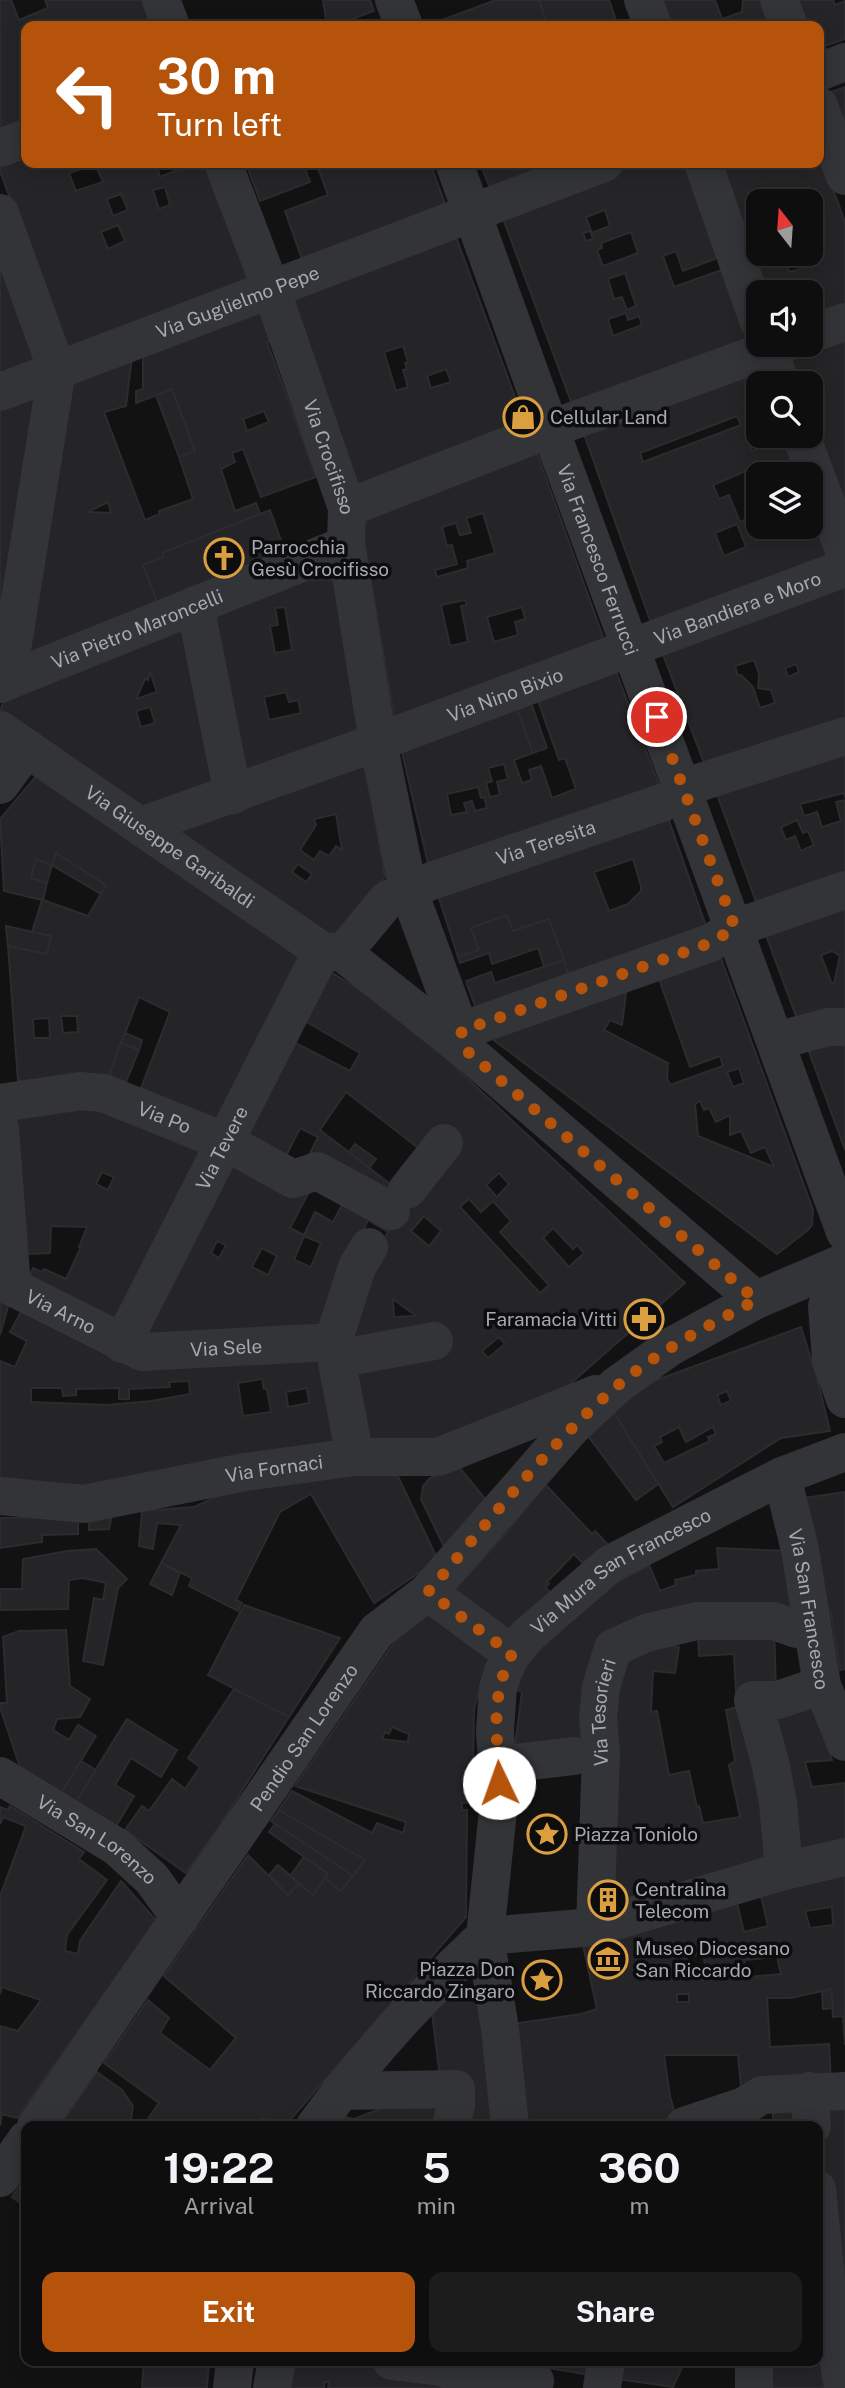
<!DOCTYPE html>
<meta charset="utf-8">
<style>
:root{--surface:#0e0e0e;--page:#1c1c1c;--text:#f1f3f6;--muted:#9b9c9e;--line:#2e2e2e;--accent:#b45309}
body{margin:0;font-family:"Public Sans",sans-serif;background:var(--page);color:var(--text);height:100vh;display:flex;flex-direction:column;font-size:26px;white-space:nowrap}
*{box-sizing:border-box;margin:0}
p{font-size:23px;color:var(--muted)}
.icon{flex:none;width:38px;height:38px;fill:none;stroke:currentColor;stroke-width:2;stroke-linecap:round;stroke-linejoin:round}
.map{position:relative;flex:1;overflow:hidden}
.drawer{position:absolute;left:21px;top:2121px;width:802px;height:245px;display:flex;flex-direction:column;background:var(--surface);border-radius:14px;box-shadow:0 4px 18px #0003,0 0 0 2px var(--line)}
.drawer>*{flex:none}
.hud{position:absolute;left:21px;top:21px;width:803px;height:147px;border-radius:14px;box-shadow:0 4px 18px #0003,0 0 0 2px var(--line);background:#b45309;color:#fff;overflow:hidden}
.needle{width:46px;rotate:343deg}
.tools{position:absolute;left:746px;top:189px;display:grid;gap:14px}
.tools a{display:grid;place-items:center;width:77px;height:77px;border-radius:14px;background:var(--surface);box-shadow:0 4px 18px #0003,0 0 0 2px var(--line);font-size:35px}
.pin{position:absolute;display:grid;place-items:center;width:60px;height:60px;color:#fff;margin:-30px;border:4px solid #fff;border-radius:50%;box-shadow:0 2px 7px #0007}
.me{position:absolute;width:77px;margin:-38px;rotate:357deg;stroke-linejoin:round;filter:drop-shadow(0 0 5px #0008)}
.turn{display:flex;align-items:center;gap:24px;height:147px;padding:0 21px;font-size:32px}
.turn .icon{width:91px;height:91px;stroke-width:2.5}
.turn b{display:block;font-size:49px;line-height:60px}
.eta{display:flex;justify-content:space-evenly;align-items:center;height:119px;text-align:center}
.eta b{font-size:42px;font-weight:700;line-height:49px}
.action{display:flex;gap:14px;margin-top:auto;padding:14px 21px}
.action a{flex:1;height:80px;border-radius:14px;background:var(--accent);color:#fff;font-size:28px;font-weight:700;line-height:80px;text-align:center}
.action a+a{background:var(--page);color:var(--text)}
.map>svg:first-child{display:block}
.building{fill:#252527;stroke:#2c2c2f;stroke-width:2;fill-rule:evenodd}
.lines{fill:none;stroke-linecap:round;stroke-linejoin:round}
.minor{stroke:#333437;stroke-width:38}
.route{stroke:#b45309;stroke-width:12;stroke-dasharray:0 21.6}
.labels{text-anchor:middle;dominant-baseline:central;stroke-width:7;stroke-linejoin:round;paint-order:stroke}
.street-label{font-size:19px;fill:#a5a9b2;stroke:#0d0d0e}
.poi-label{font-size:19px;fill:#a5a9b2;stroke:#0d0d0e;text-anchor:start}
</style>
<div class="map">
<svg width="845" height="2388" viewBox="0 0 845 2388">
<rect width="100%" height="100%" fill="#121213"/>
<g class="building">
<polygon points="0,0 11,0 19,20 48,8 45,0 152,0 161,26 91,26 90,24 84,26 26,26 26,122 0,131"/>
<polygon points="323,0 370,0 374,11 333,26 327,26"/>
<polygon points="496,0 539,0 548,26 431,26 431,24"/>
<polygon points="539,0 609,0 618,26 548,26"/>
<polygon points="663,0 715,0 722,19 742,12 743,0 763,0 773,26 673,26"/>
<polygon points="790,0 833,0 835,5 845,1 845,39 819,48 819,26 799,26"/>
<polygon points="845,87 845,141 828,93"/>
<path d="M819 151 845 222V306L810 319V292H765L721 163H819ZM784 194 786 200 798 195 800 201H810V246L815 265 789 272 785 259 797 254H758V201H766Z"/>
<path d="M26 153V163H156L160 177 187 166 185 163H211L255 282 68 355 0 171V163ZM95 164 103 182 76 191 69 173ZM165 187 170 205 159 209 153 190ZM121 194 128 210 113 216 107 199ZM118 225 125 241 108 249 101 232Z"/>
<polygon points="246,163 303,163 310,182 260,201"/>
<polygon points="316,163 430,163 447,209 303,262 285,211 328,195"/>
<polygon points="480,163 560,163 490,188"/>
<path d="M638 163H688L723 256 683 271 676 251 663 256 674 287 727 268 754 340 573 407 501 213ZM605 210 610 226 591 233 593 239 586 241 583 233 591 231 586 217ZM631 232 638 253 603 266 597 250 602 248 601 243ZM625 273 636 306 627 310 622 297 614 299 608 279ZM626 313 628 320 639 316 642 325 613 336 608 319Z"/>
<path d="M455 234 526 427 357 491 292 294ZM403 346 408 362 405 363 407 369 403 370 408 387 396 391 384 352ZM446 369 451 382 431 388 427 376Z"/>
<polygon points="0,253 40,365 0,378"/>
<path d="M260 309 271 341 267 342 316 477 261 497 243 449 232 453 235 462 221 469 235 511 256 503 260 514 162 553 164 557 143 565 160 609 22 660 69 379 132 357 126 406 104 412 145 520 160 514 159 511 193 499 179 457 195 451 172 389 136 403V391L143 389V353ZM264 411 269 422 247 431 243 419ZM108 502 111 513 88 512Z"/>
<polygon points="845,332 845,508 810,412 810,383 800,383 789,353"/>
<path d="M762 364 769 383H758V428L745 432 752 451 789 437 802 474H758V496L748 470 713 485 719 499 729 495 740 522 758 515V527H810V496L833 556 651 623 583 431ZM737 416 741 425 643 462 640 453ZM737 524 746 547 724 556 715 533Z"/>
<polygon points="44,389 0,656 0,404"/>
<polygon points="172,389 195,451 179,457 156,395"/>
<path d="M533 451 538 456 606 645 395 721 360 516ZM483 513 495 553 467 561 468 568 437 577 435 570 457 564 452 545 447 546 442 527 456 523 460 535 471 533 466 518ZM465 600 467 605 461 606 468 642 450 646 441 605ZM522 607 525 619 515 622 518 635 494 642 487 617Z"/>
<polygon points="270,510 288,560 160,609 143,565 164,557 162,553"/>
<path d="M280 580H335L362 735 240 778 205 610ZM285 607 292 650 275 653 270 626 278 625 275 608ZM286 692 289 702 298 700 301 713 269 720 264 697Z"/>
<path d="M841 582 845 592V727L707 771 661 649ZM754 660 759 674 758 688 771 690 775 703 760 708 753 687 741 675 738 676 735 666ZM796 664 799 672 788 677 785 668Z"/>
<path d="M188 617 222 784 144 811 0 712 5 696ZM150 672 157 692 136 699 145 679 148 680ZM150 707 155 723 141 727 136 711Z"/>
<path d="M614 666 662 793 430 872 400 744 515 703 533 753 514 760 522 783 532 780 529 770 541 766 552 798 576 789 565 758 559 760 536 695ZM504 764 508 779 497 782 500 795 490 797 486 783 492 781 488 768ZM478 787 481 798 484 797 487 808 475 811 472 801 464 803 467 812 451 815 447 794Z"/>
<polygon points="529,697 547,748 533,753 515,703"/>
<path d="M845 743V798L844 793 800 804 804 816 817 812 822 827 841 821 836 802 845 800V880L759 910 714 786ZM797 820 803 833 808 831 814 845 801 851 795 836 786 840 781 827Z"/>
<path d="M365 759 385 877 332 940 172 829ZM336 814 342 850 336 846 329 856 320 851 314 860 300 850 316 825 314 819ZM298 864 312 874 306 882 292 872Z"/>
<path d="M37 775 303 956 221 1122 141 1088 170 1012 139 997 109 1075 18 1081 8 946 47 954 51 936 32 932 42 900 4 891 0 819ZM56 853 106 885 88 916 43 900 47 883 31 878 36 859 52 865ZM61 1016H77L78 1032 63 1033ZM49 1018 50 1038H34L33 1019Z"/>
<path d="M665 809 708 932 570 980 549 919 513 931 507 915 471 928 479 950 458 957 436 889ZM633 859 641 886V891L628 904 609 911 594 872Z"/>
<polygon points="56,853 106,885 101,894 52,865"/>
<polygon points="36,859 52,865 47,883 31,878"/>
<path d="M845 899V1019L800 1027 763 927ZM832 951 840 956 834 983 832 984 821 955Z"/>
<polygon points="507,915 513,931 549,919 564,960 544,966 538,948 492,964 489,953 460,963 458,957 479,950 471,928"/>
<polygon points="6,926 51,936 47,954 8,946"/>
<path d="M718 950 813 1210 812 1225 808 1230 777 1254 487 1035 627 984 622 1025 610 1020 604 1030 668 1063 667 1078 670 1085 723 1066 720 1056 690 1067 657 973ZM739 1068 744 1083 733 1087 727 1072ZM700 1101 704 1110 709 1108 716 1122 730 1115V1135L741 1131 751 1153 765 1147 774 1167 698 1136 695 1104Z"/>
<polygon points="564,960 570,980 477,1012 466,981 491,972 495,983"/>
<path d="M326 969 400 1015 685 1283 560 1393 431 1449 365 1447 349 1367 364 1274 388 1232 368 1220 342 1278 328 1336H141L290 1040 350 1071 360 1053 298 1017ZM346 1092 426 1154 407 1197 320 1130ZM300 1128 318 1137 301 1171 283 1162ZM499 1173 509 1184 497 1197 486 1185ZM312 1186 343 1203 333 1222 315 1212 304 1235 290 1228ZM469 1199 481 1212 493 1201 511 1221 500 1232 549 1285 540 1293 460 1207ZM424 1216 441 1231 429 1246 411 1231ZM553 1228 573 1249 577 1245 584 1253 569 1267 543 1238ZM304 1236 321 1243 311 1267 294 1260ZM217 1241 226 1245 219 1258 211 1253ZM262 1248 277 1256 268 1275 252 1267ZM393 1299 416 1316 394 1317ZM499 1337 505 1344 488 1358 482 1351Z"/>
<polygon points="125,1033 142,1040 139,1050 121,1043"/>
<polygon points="845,1037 845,1150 804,1038"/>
<polygon points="121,1043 139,1050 126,1082 109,1075"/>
<path d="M94 1108 202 1153 116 1324 28 1280 33 1268 42 1272 44 1269 66 1279 81 1247H79L87 1227 51 1226 50 1253 27 1254 17 1119ZM102 1172 114 1177 108 1190 96 1184Z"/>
<polygon points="355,1144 376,1159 369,1168 349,1152"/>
<polygon points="0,1298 9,1303 0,1335"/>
<path d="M22 1310 129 1362 325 1349 344 1448 69 1488 0 1483V1361L15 1367 27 1341 10 1332ZM262 1379 264 1389H267L271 1412 243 1416 238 1383ZM189 1381 190 1394 151 1401 107 1405 31 1402V1388H62L63 1396 76 1395V1389L119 1388V1399H129V1389L170 1387 169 1382ZM307 1388 309 1403 288 1407 286 1392Z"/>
<path d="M801 1327 818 1382 830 1431 781 1438 673 1507 611 1408 654 1381ZM727 1391 731 1401 721 1405 717 1395ZM679 1427 686 1442 713 1427 716 1434 708 1437 710 1441 664 1463 654 1446 662 1442 660 1437Z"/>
<polygon points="611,1408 658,1484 636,1500 585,1432"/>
<polygon points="393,1466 438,1560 374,1603 311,1494 280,1512 236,1600 242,1603 238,1611 189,1586 192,1578 161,1563 181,1525 157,1523 153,1549 139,1546 142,1511 194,1507 251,1482"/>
<polygon points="459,1467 486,1500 446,1551 421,1499 423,1486 430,1478"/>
<polygon points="545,1484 592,1534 595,1531 615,1552 592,1573 574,1554 547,1582 549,1584 545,1587 559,1602 511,1645 453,1592 508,1531"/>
<polygon points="845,1492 845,1669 840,1670 831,1614 820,1615 803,1498"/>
<polygon points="112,1515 109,1529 89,1530 89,1517"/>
<polygon points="78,1517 78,1534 42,1535 42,1542 0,1548 0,1518"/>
<polygon points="717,1548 788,1551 798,1620 607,1644 593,1742 514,1753 522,1692 508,1686 588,1592 620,1581 649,1565 660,1591 676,1585 675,1580 696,1575 696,1571 719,1569"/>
<polygon points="96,1549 127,1579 118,1588 103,1665 83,1661 94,1598 103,1600 106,1583 83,1578 69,1580 68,1609 0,1610 0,1589 22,1589 23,1559 67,1551"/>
<polygon points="161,1563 180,1573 172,1595 150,1584"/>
<polygon points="244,1605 340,1638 289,1717 208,1675"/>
<path d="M427 1611 502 1653 480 1688 474 1709 473 1774H480L485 1802 462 1803V1810H467L466 1917 285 2126H273L263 2118 256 2126H143L159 2103 104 2063 148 2000 169 2018 160 2033 210 2070 236 2038 164 1976 248 1855 288 1895 299 1883 313 1895 325 1878 341 1891 365 1860 279 1810 292 1791 372 1833 377 1823 403 1833 406 1822 295 1786 391 1647 405 1629ZM392 1727 409 1734 408 1742 382 1739 385 1732 389 1734Z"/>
<polygon points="774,1628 776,1690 736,1692 734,1654 699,1656 698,1631"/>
<polygon points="66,1630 70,1686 90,1699 80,1717 57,1719 53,1730 69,1740 78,1725 96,1736 57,1800 24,1779 0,1707 0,1703 7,1703 3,1637 19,1631"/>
<polygon points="645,1641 679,1647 675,1673 653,1671 651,1712 657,1711 669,1775 689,1771 697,1807 699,1806 703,1823 740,1817 729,1765 735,1761 726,1710 748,1704 776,1868 609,1912 617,1652"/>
<polygon points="234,1689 289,1717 218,1828 186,1873 125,1830 142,1806 149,1811 172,1779 185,1789 200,1767 188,1758"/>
<polygon points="812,1698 832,1760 805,1762 812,1787 845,1783 845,1844 789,1863 764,1713"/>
<polygon points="127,1719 177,1750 161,1777 131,1758 115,1785 134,1796 112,1833 72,1808"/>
<polygon points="81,1761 96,1770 72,1808 57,1800"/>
<polygon points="10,1806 84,1852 79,1859 107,1880 67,1935 65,1951 78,1954 80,1941 121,1881 156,1920 17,2118 2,2114 0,2126 0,2026 18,2031 41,2000 2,1987 0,1994 0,1896 26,1826 3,1817 0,1824 0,1807 8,1810"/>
<polygon points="279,1810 356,1855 365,1860 353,1876 271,1821"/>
<polygon points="275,1824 353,1876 341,1891 325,1878 328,1874 269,1832"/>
<polygon points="304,1857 328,1874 313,1895 290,1876"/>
<polygon points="278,1865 299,1883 288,1895 269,1875"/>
<path d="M845 1869V2045L843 2016 833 2017 831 1989 791 1998H767L770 2047 829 2044 831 2083 741 2087 738 2055H664L670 2096 676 2118 648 2124 649 2126H516L512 2024 581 2014 597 2009 582 1941 735 1894 744 1932 768 1926 759 1888ZM832 1907 833 1925 810 1928 805 1911ZM703 1954 708 1979H689L687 1957ZM777 1957 781 1974 748 1977 744 1960ZM677 1994H689V2002H677Z"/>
<polygon points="831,1989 833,2008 823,2009 822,1992"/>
<polygon points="480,1993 502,2126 457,2126 440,2078 431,2004"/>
<polygon points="97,2072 122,2090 133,2106 130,2126 60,2126"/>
<polygon points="813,2097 845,2097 845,2360 818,2139"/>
<polygon points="771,2098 805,2098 808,2126 774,2126"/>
<polygon points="398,2102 448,2105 444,2126 338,2126 340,2116 354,2119"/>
<polygon points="26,2176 26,2207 12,2197"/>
<polygon points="817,2295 835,2388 764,2388 762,2364 781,2363 781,2361 817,2361"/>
<polygon points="144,2361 209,2361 207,2388 142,2388"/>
<polygon points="335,2361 526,2361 524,2388 328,2388 329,2382 325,2382 324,2388 282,2388 283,2366"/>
<polygon points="542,2361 598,2361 597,2376 542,2367"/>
<polygon points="613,2361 685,2361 673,2387 610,2378"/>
</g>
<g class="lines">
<g class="minor">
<polyline points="161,0 171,26"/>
<polyline points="394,0 404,26"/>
<polyline points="643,0 653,26"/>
<polyline points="779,0 789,26"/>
<polyline points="819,72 845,62"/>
<polyline points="819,106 845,176"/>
<polyline points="0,148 26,138"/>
<path id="s1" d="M223 163 271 289 347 508 346 545 378 742 408 889 468 1052"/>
<path id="s2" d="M454 163 550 429 845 1232"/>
<polyline points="703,163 758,320"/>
<polyline points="0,213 57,370 7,681 0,684"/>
<polyline points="810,334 845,322"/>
<polyline points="766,345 781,383"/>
<path id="s3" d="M0 392 604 163"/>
<polyline points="801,436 845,553"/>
<polyline points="347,508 550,429 782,345"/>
<polyline points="195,605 233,795"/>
<path id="s4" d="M7 681 346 545"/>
<path id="s5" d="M0 730 322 951 343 953"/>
<polyline points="0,785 27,748"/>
<polyline points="682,788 845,736"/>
<path id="s6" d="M141 826 378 742 845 568"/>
<polyline points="343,953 468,1052 756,1300"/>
<path id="s7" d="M343 953 387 900 408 889 685 795"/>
<polyline points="461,1031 710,943 735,928 845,890"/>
<polyline points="776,1041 828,1027 845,1027"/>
<path id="s8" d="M0 1103 80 1091 103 1093 224 1141 293 1179 317 1171 391 1211"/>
<polyline points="0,1129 12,1287"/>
<polyline points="407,1190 444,1143"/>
<polyline points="845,1274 827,1306 831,1360 845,1399"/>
<path id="s9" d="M0 1281 142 1352 333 1342"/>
<path id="s10" d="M122 1344 322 951"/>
<polyline points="337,1359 434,1341"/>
<polyline points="355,1457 333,1342 357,1267 369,1247"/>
<path id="s11" d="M782 1476 800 1550 822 1685 845 1742"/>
<path id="s12" d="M0 1496 84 1504 245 1472 355 1457H438L596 1394"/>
<polyline points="428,1592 512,1654"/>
<polyline points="498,1765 574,1756"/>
<path id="s13" d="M0 1776 117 1847 152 1879 180 1918"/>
<polyline points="784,1871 778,1803 771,1766 753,1700 778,1700 822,1685"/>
<path id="s14" d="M595 1927 601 1753 598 1717 601 1687 613 1648 646 1633 697 1621H774L796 1629"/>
<polyline points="485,1936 595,1927 784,1871 845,1857"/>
<polyline points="340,2091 456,2089 456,2105 451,2126"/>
<polyline points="809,2091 812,2126"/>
<path id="s15" d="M36 2126 377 1631 428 1592 572 1427 617 1385 670 1347 756 1300 845 1262"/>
<path d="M315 2126C365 2057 423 1994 485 1936"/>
<path id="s16" d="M510 2126 500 2029 485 1936 499 1801 495 1731 498 1688 503 1672 512 1654 527 1636 610 1564 782 1476 845 1452"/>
<polyline points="684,2126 744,2106 762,2095 845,2091"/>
<polyline points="0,2178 26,2140"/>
<polyline points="817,2189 827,2289 843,2388"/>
<polyline points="392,2361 441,2367 467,2377 527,2382 535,2381"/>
<polyline points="232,2388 235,2361"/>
<polyline points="272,2388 277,2361"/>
<polyline points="602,2388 606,2361"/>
<polyline points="754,2388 754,2361"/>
</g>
</g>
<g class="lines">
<path class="route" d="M499 1783C498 1735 489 1699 512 1654L428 1592C487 1524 548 1445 616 1387 658 1351 708 1326 756 1300L468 1052 461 1031 710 943 735 928 657 717"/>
</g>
<defs>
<g id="shop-ring" transform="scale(2.0125)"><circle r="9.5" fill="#0d0d0e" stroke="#dc9f40" stroke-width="1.5"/><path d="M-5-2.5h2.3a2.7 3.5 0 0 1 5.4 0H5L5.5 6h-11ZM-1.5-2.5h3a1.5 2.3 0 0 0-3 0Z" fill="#dc9f40"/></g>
<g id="church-ring" transform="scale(2.0125)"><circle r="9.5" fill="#0d0d0e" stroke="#dc9f40" stroke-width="1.5"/><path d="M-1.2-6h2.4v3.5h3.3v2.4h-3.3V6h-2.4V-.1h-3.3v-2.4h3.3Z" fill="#dc9f40"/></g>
<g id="pharmacy-ring" transform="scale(2.0125)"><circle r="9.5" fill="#0d0d0e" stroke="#dc9f40" stroke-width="1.5"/><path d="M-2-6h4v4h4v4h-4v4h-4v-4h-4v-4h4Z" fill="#dc9f40"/></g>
<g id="sight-ring" transform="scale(2.0125)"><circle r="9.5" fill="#0d0d0e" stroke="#dc9f40" stroke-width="1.5"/><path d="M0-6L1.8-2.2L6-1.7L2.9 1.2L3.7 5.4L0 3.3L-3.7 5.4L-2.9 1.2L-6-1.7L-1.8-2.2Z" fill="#dc9f40"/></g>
<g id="building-ring" transform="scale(2.0125)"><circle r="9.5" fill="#0d0d0e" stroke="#dc9f40" stroke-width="1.5"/><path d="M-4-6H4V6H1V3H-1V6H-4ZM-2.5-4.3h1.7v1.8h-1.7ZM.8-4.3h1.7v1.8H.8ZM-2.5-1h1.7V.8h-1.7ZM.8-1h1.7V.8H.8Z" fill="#dc9f40"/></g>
<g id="museum-ring" transform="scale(2.0125)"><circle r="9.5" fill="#0d0d0e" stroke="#dc9f40" stroke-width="1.5"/><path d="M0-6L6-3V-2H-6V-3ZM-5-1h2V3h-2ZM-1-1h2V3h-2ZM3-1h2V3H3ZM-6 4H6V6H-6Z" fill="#dc9f40"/></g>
</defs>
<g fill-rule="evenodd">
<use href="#shop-ring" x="523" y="417"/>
<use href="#church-ring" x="224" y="558"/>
<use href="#pharmacy-ring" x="644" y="1319"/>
<use href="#sight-ring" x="547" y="1834"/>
<use href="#building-ring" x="608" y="1900"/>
<use href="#museum-ring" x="608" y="1959"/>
<use href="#sight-ring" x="542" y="1980"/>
</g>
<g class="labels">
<g class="street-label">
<text stroke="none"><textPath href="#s3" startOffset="254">Via Guglielmo Pepe</textPath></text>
<text stroke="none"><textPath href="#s1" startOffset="313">Via Crocifisso</textPath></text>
<text stroke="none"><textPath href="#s2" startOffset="422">Via Francesco Ferrucci</textPath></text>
<text stroke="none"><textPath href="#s6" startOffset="635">Via Bandiera e Moro</textPath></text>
<text stroke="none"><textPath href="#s4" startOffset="140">Via Pietro Maroncelli</textPath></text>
<text stroke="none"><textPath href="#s6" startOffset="387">Via Nino Bixio</textPath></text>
<text stroke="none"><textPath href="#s7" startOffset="238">Via Teresita</textPath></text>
<text stroke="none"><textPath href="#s5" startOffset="206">Via Giuseppe Garibaldi</textPath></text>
<text stroke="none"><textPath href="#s8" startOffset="170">Via Po</textPath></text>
<text stroke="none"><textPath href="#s10" startOffset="220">Via Tevere</textPath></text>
<text stroke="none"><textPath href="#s9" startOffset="68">Via Arno</textPath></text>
<text stroke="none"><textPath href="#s9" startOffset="243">Via Sele</textPath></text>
<text stroke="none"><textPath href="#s12" startOffset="278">Via Fornaci</textPath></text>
<text stroke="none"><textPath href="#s16" startOffset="616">Via Mura San Francesco</textPath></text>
<text stroke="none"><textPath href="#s11" startOffset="136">Via San Francesco</textPath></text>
<text stroke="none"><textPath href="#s14" startOffset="215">Via Tesorieri</textPath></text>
<text stroke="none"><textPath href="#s15" startOffset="472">Pendio San Lorenzo</textPath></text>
<text stroke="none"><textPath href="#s13" startOffset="116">Via San Lorenzo</textPath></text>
</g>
<g class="poi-label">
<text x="550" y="417">Cellular Land</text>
<text x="251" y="547">Parrocchia<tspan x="251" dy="22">Gesù Crocifisso</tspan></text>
<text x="617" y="1319" text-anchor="end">Faramacia Vitti</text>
<text x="574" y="1834">Piazza Toniolo</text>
<text x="635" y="1889">Centralina<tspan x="635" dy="22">Telecom</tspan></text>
<text x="635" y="1948">Museo Diocesano<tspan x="635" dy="22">San Riccardo</tspan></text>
<text x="515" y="1969" text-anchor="end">Piazza Don<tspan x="515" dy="22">Riccardo Zingaro</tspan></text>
</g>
</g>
</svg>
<div class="tools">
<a><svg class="needle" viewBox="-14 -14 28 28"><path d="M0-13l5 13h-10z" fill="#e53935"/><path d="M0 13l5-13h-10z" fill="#9b9c9e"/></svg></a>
<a><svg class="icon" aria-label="sound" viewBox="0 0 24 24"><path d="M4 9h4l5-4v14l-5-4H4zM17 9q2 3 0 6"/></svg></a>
<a><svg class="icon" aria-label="search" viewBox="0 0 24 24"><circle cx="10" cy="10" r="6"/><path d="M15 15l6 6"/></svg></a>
<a><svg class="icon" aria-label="layers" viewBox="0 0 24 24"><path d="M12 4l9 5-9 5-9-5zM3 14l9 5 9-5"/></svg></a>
</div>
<div class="pin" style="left:657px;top:717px;background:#d93025"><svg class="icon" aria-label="arrive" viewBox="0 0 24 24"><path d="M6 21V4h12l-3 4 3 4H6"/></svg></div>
<svg class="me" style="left:499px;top:1783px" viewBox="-20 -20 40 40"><circle r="19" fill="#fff"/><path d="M0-13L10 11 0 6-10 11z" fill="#b45309"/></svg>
<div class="hud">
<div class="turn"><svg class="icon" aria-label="left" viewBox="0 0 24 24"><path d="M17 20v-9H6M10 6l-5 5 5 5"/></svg><div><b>30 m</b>Turn left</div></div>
</div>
<section class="drawer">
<div class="eta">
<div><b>19:22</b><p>Arrival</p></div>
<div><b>5</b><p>min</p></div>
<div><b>360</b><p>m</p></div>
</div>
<div class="action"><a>Exit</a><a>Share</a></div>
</section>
</div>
